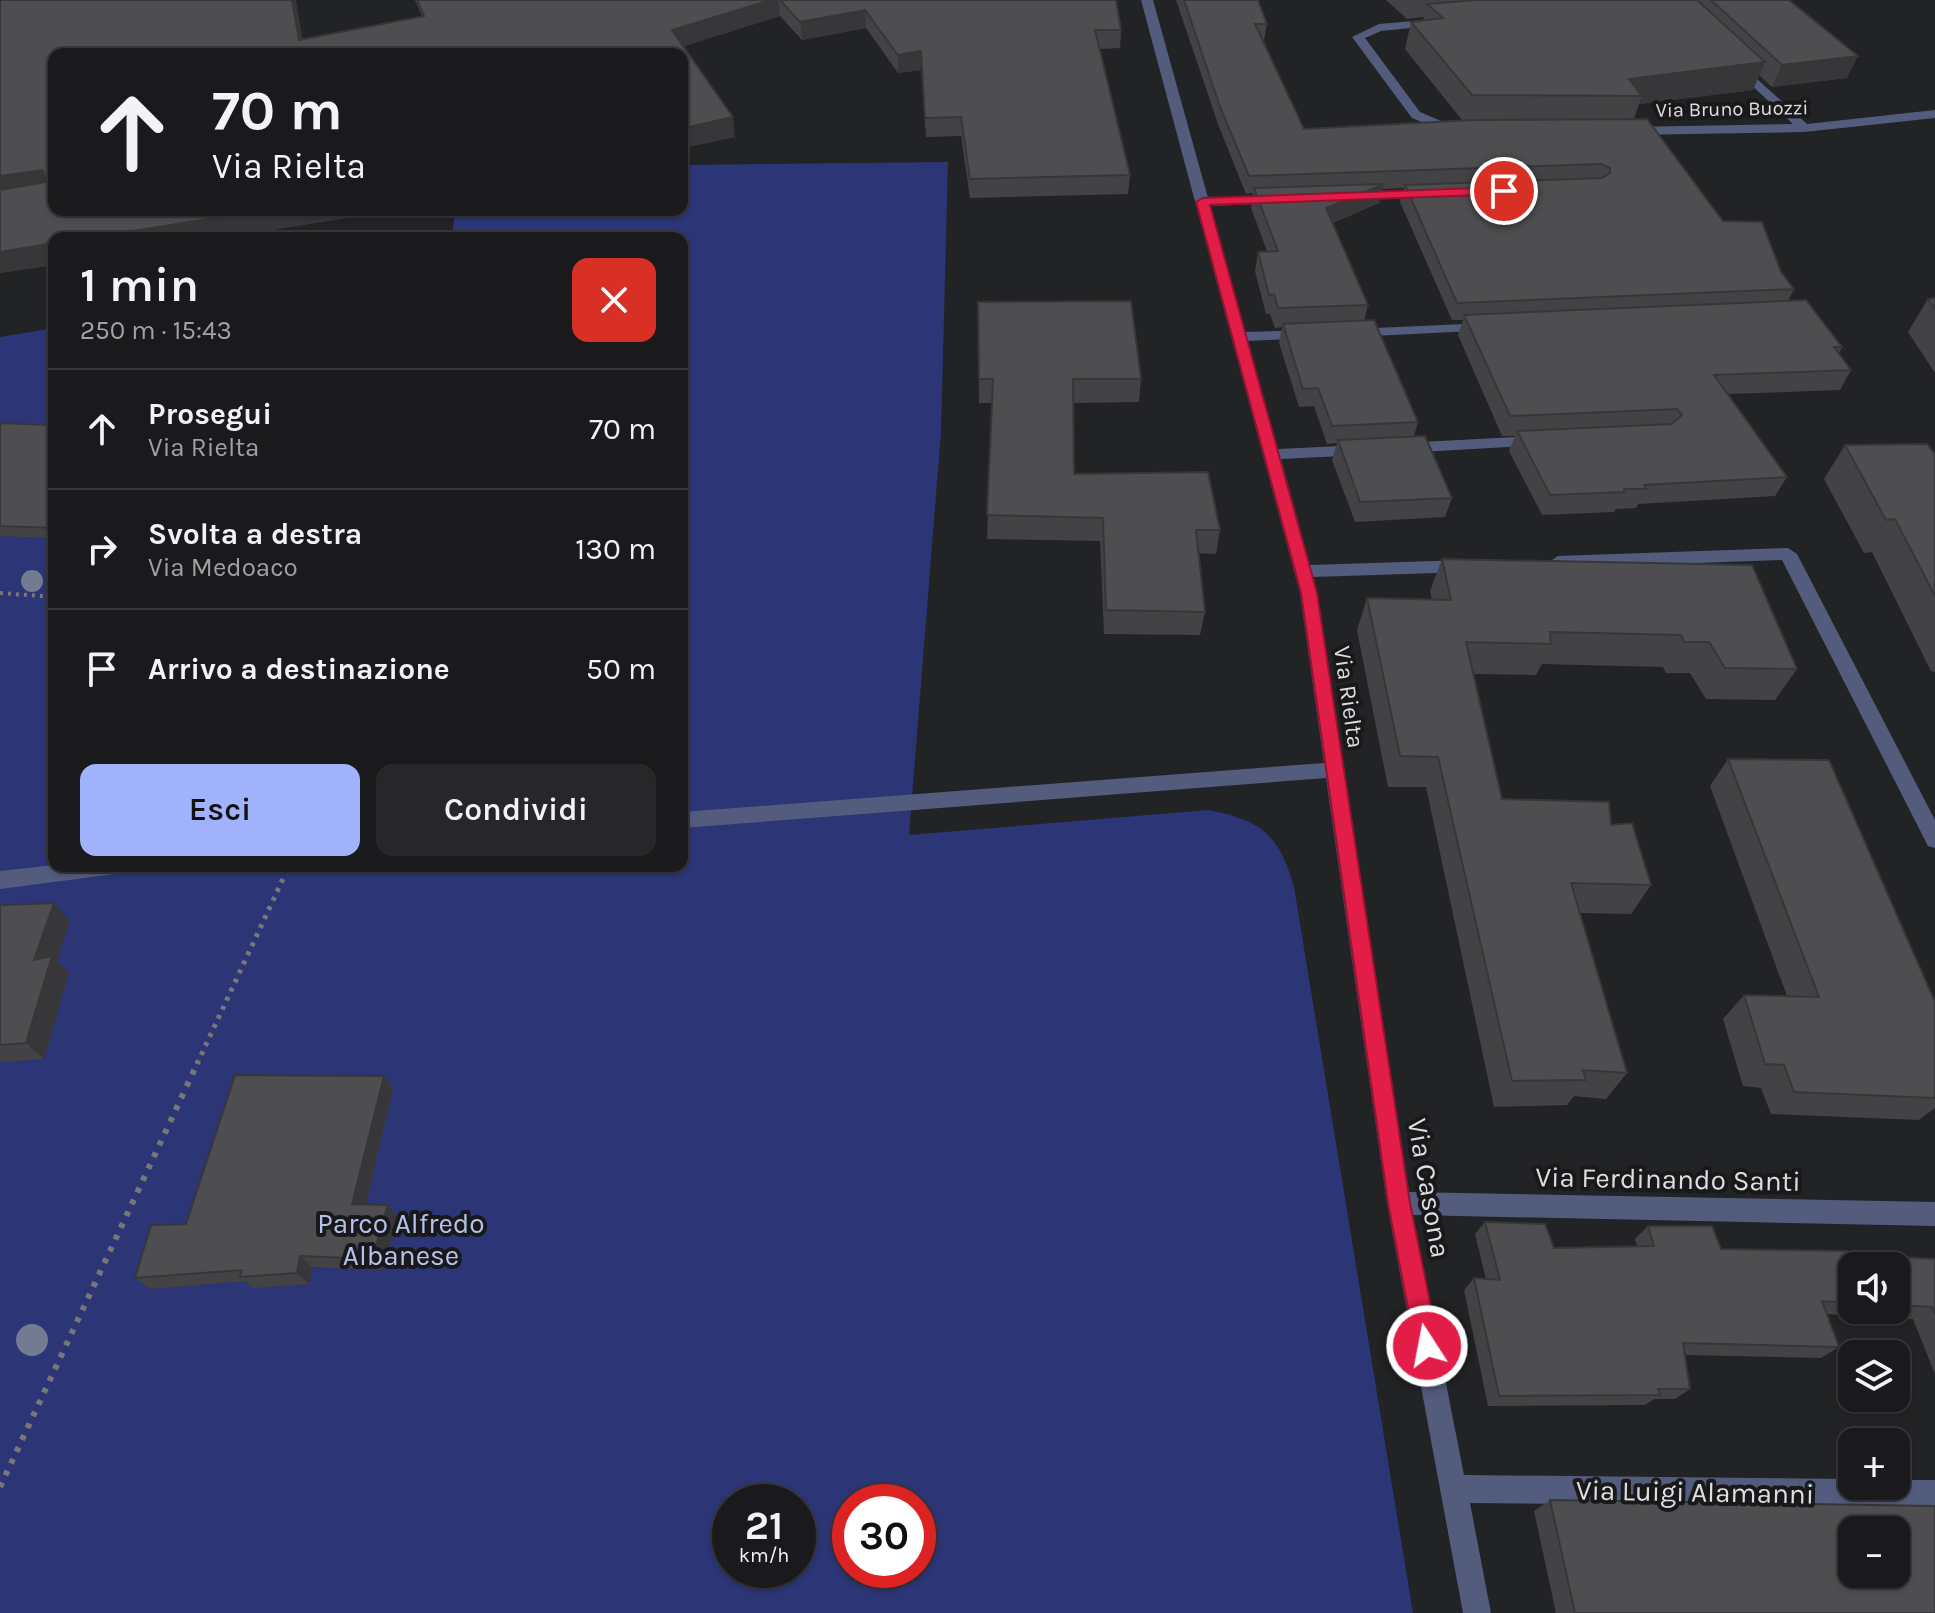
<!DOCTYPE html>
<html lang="it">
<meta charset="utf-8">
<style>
:root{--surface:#1a1a1c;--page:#272729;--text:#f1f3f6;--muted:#9fa1a3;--line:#38383b;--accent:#a1b2fd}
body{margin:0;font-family:Karla,sans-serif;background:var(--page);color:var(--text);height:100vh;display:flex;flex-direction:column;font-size:30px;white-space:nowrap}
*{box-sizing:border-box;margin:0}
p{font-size:26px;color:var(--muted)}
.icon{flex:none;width:44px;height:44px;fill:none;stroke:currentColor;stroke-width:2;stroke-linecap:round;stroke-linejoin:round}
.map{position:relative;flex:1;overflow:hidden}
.sheet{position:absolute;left:48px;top:232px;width:640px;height:640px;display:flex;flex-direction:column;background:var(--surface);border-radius:16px;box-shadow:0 2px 6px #0004,0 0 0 2px var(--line)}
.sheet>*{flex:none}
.hud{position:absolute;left:48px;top:48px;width:640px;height:168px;border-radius:16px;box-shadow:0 2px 6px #0004,0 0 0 2px var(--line);background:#1a1a1c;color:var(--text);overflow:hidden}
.fabs{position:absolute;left:1838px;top:1252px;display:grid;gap:16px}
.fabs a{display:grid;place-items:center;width:72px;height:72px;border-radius:16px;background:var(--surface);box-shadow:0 2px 6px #0004,0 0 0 2px var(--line);font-size:40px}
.speed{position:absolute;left:712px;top:1484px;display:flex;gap:16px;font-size:40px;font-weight:700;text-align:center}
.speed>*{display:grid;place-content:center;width:104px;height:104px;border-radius:50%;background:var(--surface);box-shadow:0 2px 6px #0004,0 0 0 2px var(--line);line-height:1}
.speed small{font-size:20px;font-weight:400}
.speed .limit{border:12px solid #d22;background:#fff;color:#111}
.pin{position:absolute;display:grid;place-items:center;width:68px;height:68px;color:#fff;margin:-34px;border:4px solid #fff;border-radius:50%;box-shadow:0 2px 8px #0007}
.me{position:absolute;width:88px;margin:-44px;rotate:349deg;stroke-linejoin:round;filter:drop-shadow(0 0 6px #0008)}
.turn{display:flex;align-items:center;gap:28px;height:168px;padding:0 32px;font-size:36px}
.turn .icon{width:104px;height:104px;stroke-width:2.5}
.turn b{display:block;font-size:56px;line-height:68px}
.round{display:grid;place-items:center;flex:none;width:84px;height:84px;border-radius:16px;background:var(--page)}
.headline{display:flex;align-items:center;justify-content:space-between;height:136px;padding:0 32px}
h1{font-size:48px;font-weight:600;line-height:60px}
.cta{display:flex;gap:16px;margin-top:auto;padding:16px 32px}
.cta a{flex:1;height:92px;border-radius:16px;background:var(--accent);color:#111;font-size:32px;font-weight:600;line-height:92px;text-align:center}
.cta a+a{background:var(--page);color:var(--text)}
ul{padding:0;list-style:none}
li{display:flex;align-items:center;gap:24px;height:120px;padding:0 32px;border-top:2px solid var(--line)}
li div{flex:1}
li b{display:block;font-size:30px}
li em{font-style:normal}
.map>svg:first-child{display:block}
.green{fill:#2c3575;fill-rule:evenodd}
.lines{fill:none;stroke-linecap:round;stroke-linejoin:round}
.path-far2{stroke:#777779;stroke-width:4;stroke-dasharray:3 5;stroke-linecap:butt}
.path-far1{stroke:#777779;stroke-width:5;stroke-dasharray:4 6;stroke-linecap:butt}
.path{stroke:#777779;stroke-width:6;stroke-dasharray:5 8;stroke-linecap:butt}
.street{fill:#545c7e;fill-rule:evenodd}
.tree{fill:#737a92}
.wall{fill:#434346;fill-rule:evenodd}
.shaded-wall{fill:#373739}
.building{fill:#4e4e51;stroke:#373739;stroke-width:2;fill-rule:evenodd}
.route{fill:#e11d48;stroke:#92132f;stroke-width:2}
.labels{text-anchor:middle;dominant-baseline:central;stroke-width:8;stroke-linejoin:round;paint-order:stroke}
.far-street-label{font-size:20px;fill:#dedee0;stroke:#19191b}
.street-label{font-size:24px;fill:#dedee0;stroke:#19191b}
.near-street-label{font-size:28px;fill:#dedee0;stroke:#19191b}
.near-park-label{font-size:28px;fill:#b6c1ec;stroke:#19191b}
</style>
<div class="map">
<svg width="1935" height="1613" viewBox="0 0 1935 1613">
<rect width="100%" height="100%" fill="#222325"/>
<path class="green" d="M948 162 941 432 909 835 1208 810C1261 820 1279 834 1294 887L1413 1613H0V337L54 328V866H682V238H451L456 210H682V165ZM730 1502H798V1570H730ZM850 1502H918V1570H850Z"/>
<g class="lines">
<polyline class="path-far2" points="0,593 54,597"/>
<polyline class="path-far1" points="197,1064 289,866"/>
<polyline class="path" points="0,1487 198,1062"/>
<g class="street">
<polygon points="1141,0 1153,0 1208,198 1279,195 1286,199 1279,203 1210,206 1245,332 1308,330 1315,334 1308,338 1248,341 1278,449 1362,445 1370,450 1362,455 1281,459 1310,565 1466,560 1475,566 1466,572 1313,577 1409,1192 1935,1202 1935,1226 1413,1215 1464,1475 1852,1479 1852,1486 1896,1486 1896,1480 1935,1480 1935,1508 1470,1503 1491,1613 1463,1613 1387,1203 1326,778 682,828 682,812 1324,763 1300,593"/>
<polygon points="1436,19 1440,21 1440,25 1381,31 1365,38 1420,112 1455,127 1456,130 1450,134 1412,118 1352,37 1379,24"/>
<polygon points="1736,60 1807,124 1935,110 1935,118 1804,132 1630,135 1624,131 1630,127 1793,124 1732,67 1732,61"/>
<polygon points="1427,190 1434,194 1432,197 1355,200 1348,196 1355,192"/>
<polygon points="1488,323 1495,327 1493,330 1352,337 1345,333 1352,329"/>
<polygon points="1538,436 1546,441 1544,445 1402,453 1394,448 1402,443"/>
<polygon points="1788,548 1797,554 1935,820 1935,848 1928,846 1782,560 1558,568 1549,562 1558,556"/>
<polygon points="54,865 54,866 125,866 122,872 115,874 0,889 0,871"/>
</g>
</g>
<g class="tree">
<circle cx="32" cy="581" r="11"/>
<circle cx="32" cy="1340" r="16"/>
</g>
<g class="wall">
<polygon points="0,0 302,39 422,16 415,0 1116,0 1121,30 1120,48 1099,49 1130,175 1128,194 970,198 961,136 926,137 921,70 898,73 866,28 802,40 780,16 684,46 735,137 688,147 682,138 682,54 54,210 396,210 221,238 54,238 54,265 0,273"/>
<polygon points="1176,0 1258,0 1267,24 1264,40 1262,40 1304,129 1462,120 1405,49 1411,22 1423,20 1424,17 1407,19 1386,0 1789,0 1847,78 1772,87 1759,75 1753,90 1639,104 1634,119 1723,221 1781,272 1794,289 1788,301 1842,347 1839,353 1851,370 1840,390 1728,394 1787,477 1775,496 1638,504 1636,508 1616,509 1614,512 1542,515 1509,451 1515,436 1502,436 1458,335 1463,320 1452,320 1400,202 1404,188 1382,189 1379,203 1333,223 1368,305 1364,321 1418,422 1414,436 1452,498 1445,517 1355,522 1332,460 1337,443 1327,444 1314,406 1299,407 1279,343 1282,327 1275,328 1270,314 1266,314 1255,271 1258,252 1267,251 1251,208 1253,193 1246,194 1218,124"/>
<polygon points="1935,298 1935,373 1908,332 1928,299"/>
<polygon points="978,302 1141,379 1139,402 1073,403 1074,474 1220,530 1216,554 1198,553 1205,612 1200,635 1104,634 1100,541 987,539 992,403 979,403"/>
<polygon points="0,423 54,425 54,538 0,536"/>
<polygon points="1845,445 1935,454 1935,672 1931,671 1872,552 1864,553 1824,479"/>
<polygon points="1442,559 1797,669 1775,700 1706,699 1690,673 1666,673 1663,667 1542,664 1536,675 1473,674 1502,799 1611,825 1651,885 1631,914 1579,913 1627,1073 1606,1099 1574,1096 1567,1105 1494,1107 1426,787 1388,787 1357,630 1367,598 1432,600 1430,591"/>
<polygon points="1728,759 1935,1002 1935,1108 1919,1120 1771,1114 1761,1088 1743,1086 1723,1019 1744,995 1787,996 1710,786"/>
<polygon points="0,905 70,921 57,960 69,973 44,1059 0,1062"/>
<polygon points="384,1076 393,1089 366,1205 398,1217 383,1270 312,1267 309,1284 253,1288 245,1281 150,1289 135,1278 186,1224"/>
<path d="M1485 1222 1554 1248 1637 1246 1635 1239 1648 1226 1721 1249 1935 1259V1374L1913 1319 1827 1314 1839 1347 1821 1358 1685 1355 1690 1389 1675 1399H1654L1645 1405 1488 1406 1464 1290 1474 1278 1486 1279 1475 1234ZM1852 1266H1896V1310H1852Z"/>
<polygon points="1550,1500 1935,1613 1556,1613 1534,1511"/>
</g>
<g class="shaded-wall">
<polygon points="292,0 296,0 305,54 299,40"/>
<polygon points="771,0 778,0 780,16 675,49 672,30"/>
<polygon points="865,10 866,28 802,40 800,22"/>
<polygon points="921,51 921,70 898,73 898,55"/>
<polygon points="1858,56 1847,78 1772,87 1782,65"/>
<polygon points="1765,62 1753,90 1639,104 1642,96 1629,79"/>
<polygon points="733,117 735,137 688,147 685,128"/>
<polygon points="43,170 54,189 0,197 0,176"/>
<polygon points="1384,184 1379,203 1322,227 1326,208"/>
<polygon points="266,210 396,210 221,238 87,238"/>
<polygon points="54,243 54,265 0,273 0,252"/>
<polygon points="54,903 70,921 57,960 69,973 44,1059 26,1043 34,960"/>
<polygon points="384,1076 393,1089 363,1216 352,1204"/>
<polygon points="388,1205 398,1217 383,1270 372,1259"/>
<polygon points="300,1256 312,1267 309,1284 297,1273"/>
</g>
<g class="building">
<polygon points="0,0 292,0 299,40 424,16 417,0 771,0 672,30 733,117 685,128 682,124 682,54 54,54 54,210 265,210 87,238 54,238 54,243 0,252 0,190 46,182 43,170 0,176"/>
<polygon points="780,0 1116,0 1121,30 1095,30 1130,175 970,179 961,117 925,118 921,51 898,55 865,10 800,22"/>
<polygon points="1184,0 1258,0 1267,24 1255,24 1304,129 1472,120 1647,119 1723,221 1762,222 1781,272 1794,289 1457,303 1405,185 1602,178 1610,173 1610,168 1601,164 1249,176 1220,107"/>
<polygon points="1476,0 1697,0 1765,62 1629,79 1642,96 1472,95 1411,22 1443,18 1427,4"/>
<polygon points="1711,0 1789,0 1858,56 1782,65"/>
<polygon points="1384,184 1326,208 1368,305 1278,308 1274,294 1269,295 1258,252 1278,251 1254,188"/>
<polygon points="1935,298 1935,309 1928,299"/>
<polygon points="1806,300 1842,347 1834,347 1851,370 1714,375 1787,477 1644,485 1646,489 1624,489 1624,492 1550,495 1517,431 1672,424 1682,415 1677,409 1510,416 1464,315"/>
<polygon points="1131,301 1141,379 1073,379 1074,474 1208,472 1220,530 1196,530 1205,612 1106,610 1103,518 987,515 993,379 979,379 978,302"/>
<polygon points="1374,320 1418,422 1332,426 1318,388 1303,389 1283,324"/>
<polygon points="0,423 54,425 54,528 0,526"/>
<polygon points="1425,436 1452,498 1360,502 1338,440"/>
<polygon points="1927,444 1935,454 1935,596 1895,519 1886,520 1845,445"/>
<polygon points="1442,559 1752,565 1797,669 1725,668 1709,642 1684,642 1681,635 1550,632 1551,644 1466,642 1502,799 1609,802 1611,825 1632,823 1651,885 1571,883 1627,1073 1583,1070 1586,1080 1512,1081 1438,757 1400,756 1367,598 1451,600"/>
<polygon points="1728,759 1829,760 1935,1002 1935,1098 1794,1092 1784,1065 1765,1064 1744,995 1819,997"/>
<polygon points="54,903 34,960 52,956 26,1043 0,1045 0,905"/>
<polygon points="235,1075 384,1076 352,1204 388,1205 372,1259 300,1256 297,1273 240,1277 242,1270 135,1278 151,1225 186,1224"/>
<polygon points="1485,1222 1545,1224 1554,1248 1654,1246 1648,1226 1712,1226 1721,1249 1847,1251 1848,1254 1935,1259 1935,1314 1932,1307 1896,1305 1896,1266 1852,1266 1852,1303 1822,1301 1839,1347 1683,1343 1690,1389 1658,1389 1660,1395 1499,1396 1474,1278 1500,1280"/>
<path d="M1550 1500 1935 1506V1613H1575ZM1852 1530H1896V1574H1852Z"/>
</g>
<polygon class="route" points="1504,187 1509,188 1509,194 1210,205 1317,593 1410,1203 1439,1346 1435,1354 1427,1358 1419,1354 1415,1346 1388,1203 1301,593 1196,202 1203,198"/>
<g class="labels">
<g class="far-street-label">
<text transform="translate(1732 109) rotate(-1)">Via Bruno Buozzi</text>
</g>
<g class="street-label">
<text transform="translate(1349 697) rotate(82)">Via Rielta</text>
</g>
<g class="near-street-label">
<text transform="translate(1668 1179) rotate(1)">Via Ferdinando Santi</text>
<text transform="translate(1429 1188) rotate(80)">Via Casona</text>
<text transform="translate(1695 1492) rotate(1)">Via Luigi Alamanni</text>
</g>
<g class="near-park-label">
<text x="401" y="1223">Parco Alfredo<tspan x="401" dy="32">Albanese</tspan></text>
</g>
</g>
</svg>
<div class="fabs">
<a><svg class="icon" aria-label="sound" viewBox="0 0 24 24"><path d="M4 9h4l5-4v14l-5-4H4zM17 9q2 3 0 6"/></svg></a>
<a><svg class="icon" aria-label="layers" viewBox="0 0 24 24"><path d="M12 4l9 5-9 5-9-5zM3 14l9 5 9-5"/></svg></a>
<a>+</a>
<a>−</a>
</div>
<div class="speed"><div>21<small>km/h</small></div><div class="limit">30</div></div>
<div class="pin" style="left:1504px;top:191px;background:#d93025"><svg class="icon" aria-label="arrive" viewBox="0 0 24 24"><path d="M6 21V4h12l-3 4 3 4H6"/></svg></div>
<svg class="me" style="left:1427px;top:1346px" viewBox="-20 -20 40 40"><circle r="17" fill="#e11d48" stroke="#fff" stroke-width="3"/><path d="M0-11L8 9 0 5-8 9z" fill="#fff"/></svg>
<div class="hud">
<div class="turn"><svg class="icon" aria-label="ahead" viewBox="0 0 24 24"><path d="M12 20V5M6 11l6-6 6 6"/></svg><div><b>70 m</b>Via Rielta</div></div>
</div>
<section class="sheet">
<div class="headline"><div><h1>1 min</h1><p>250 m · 15:43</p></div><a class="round" style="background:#d93025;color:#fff"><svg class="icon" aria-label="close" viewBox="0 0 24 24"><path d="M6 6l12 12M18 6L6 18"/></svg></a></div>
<ul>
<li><svg class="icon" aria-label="ahead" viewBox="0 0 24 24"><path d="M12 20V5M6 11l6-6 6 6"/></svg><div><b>Prosegui</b><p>Via Rielta</p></div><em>70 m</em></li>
<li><svg class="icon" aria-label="right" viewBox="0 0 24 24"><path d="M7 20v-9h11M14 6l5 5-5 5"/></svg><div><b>Svolta a destra</b><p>Via Medoaco</p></div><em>130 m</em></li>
<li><svg class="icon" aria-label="arrive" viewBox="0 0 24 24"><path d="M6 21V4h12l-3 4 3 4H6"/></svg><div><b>Arrivo a destinazione</b></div><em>50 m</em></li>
</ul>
<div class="cta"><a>Esci</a><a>Condividi</a></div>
</section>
</div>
